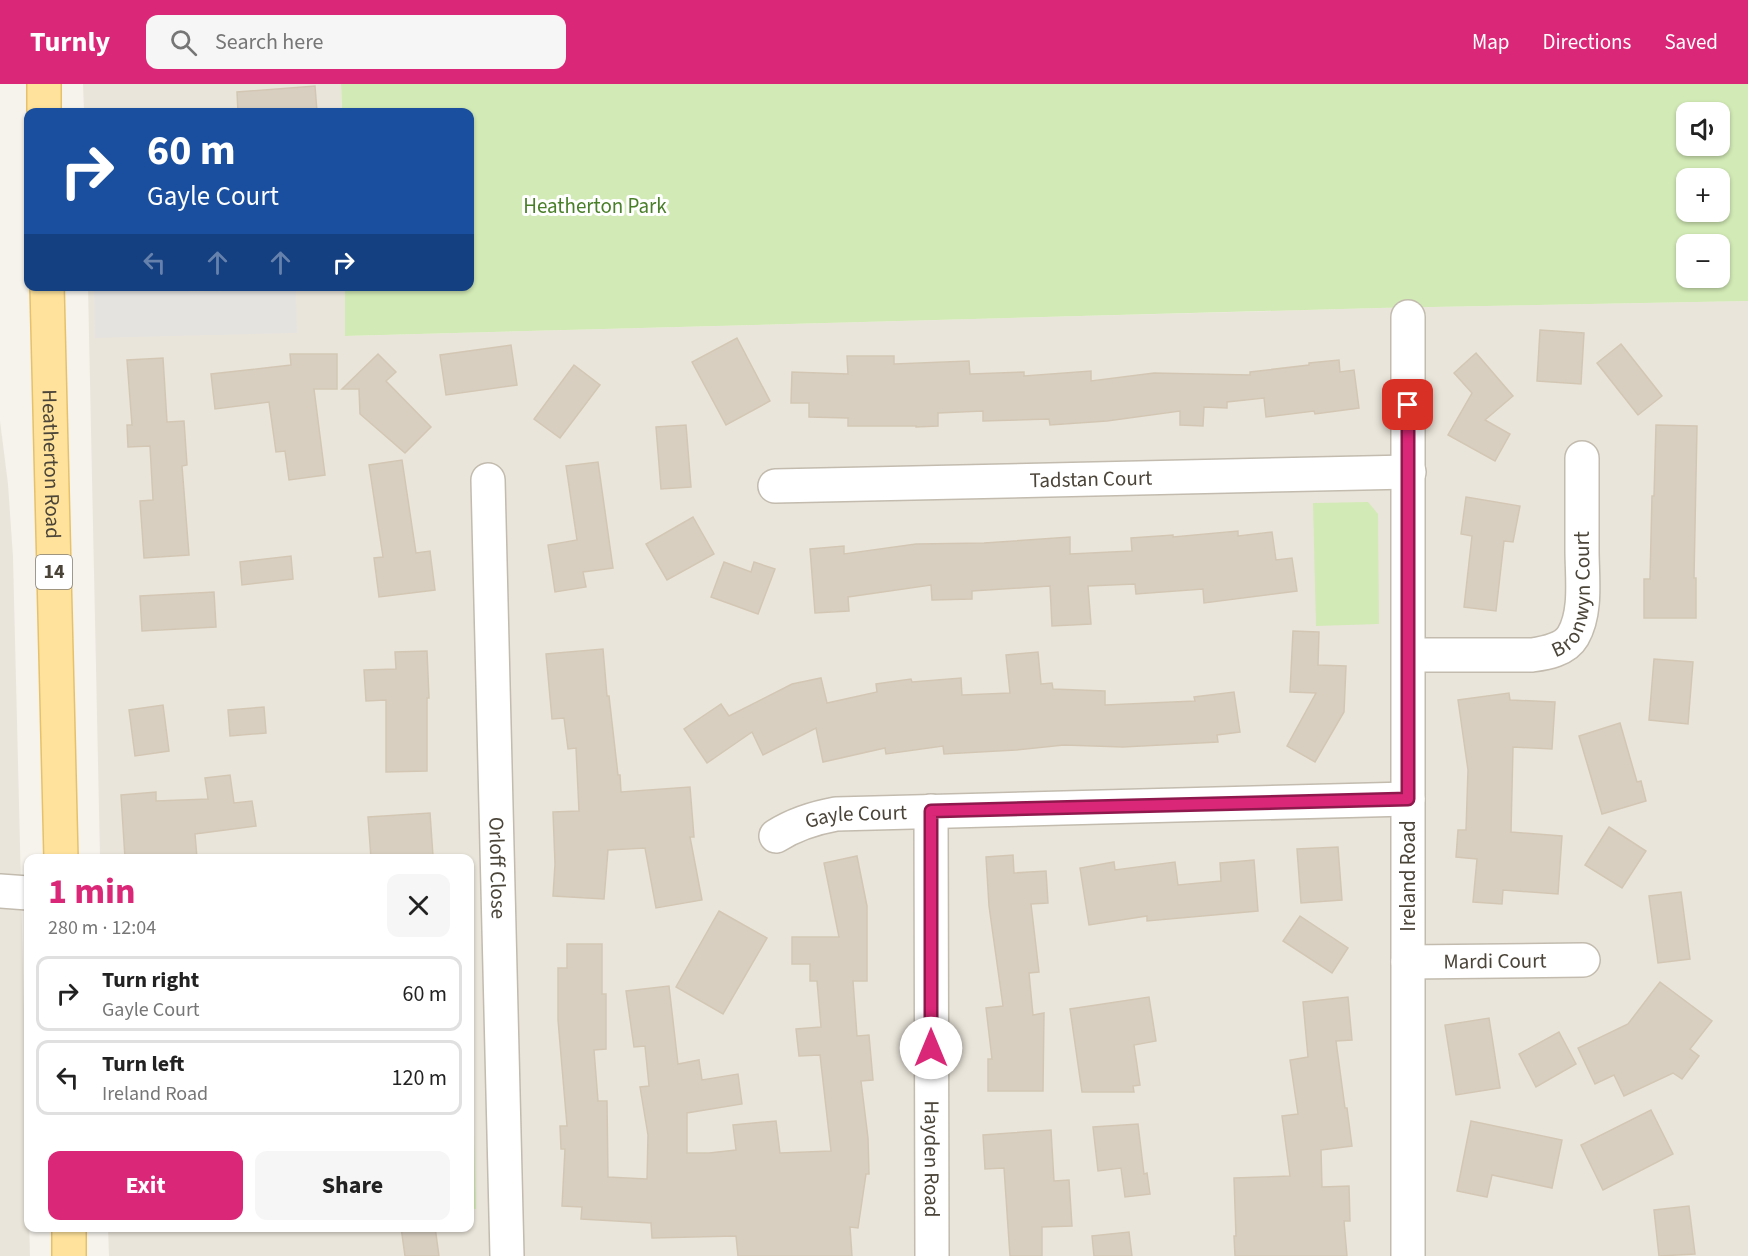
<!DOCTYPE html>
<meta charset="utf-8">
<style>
:root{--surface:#fff;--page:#f6f6f6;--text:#222;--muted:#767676;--line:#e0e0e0;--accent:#db2777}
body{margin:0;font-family:"Source Sans 3",sans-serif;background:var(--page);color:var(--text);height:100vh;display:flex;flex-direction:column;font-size:22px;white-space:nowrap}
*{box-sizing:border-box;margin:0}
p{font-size:20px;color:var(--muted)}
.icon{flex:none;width:33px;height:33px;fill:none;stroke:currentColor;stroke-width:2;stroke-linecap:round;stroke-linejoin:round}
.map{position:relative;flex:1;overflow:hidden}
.sheet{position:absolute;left:24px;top:770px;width:450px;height:378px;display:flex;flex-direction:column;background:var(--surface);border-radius:12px;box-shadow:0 2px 4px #0004}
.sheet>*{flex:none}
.guide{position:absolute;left:24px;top:24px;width:450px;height:183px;border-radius:12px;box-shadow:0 2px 4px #0004;background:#1a4fa0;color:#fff;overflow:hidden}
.buttons{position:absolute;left:1676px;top:18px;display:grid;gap:12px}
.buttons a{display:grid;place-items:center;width:54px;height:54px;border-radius:12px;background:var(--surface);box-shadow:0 2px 4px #0004;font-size:30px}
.pin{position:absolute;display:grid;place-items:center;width:51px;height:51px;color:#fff;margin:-26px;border-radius:12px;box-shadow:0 3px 9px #0006}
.me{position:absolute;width:66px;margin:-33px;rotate:0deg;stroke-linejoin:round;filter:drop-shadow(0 0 4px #0008)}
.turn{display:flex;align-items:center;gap:21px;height:126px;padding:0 24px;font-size:27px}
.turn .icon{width:78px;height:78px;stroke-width:2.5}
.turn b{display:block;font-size:42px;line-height:51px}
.lanes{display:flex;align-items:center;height:57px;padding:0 24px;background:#0003;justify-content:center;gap:30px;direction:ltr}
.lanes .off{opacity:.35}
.round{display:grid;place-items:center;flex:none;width:63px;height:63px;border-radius:12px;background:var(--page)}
.summary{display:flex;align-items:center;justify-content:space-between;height:102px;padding:0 24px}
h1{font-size:36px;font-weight:700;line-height:45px;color:var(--accent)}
.button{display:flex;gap:12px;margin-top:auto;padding:12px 24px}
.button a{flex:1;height:69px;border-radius:12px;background:var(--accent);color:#fff;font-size:24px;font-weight:700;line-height:69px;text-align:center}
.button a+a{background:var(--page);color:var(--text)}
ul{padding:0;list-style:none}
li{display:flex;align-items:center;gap:18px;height:75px;margin:0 12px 9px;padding:0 12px;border:3px solid var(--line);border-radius:12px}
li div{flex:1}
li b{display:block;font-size:22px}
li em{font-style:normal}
header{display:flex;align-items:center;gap:36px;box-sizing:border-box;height:84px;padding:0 30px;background:var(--accent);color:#fff}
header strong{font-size:28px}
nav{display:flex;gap:33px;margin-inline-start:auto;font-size:21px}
.search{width:420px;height:54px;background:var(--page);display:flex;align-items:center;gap:15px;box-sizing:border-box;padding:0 21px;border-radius:12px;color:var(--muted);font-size:22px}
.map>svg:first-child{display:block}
.residential{fill:#eae5da}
.green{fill:#d2eab5;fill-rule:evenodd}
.parking{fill:#e5e3e0}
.building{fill:#d8cfc1;stroke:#d3c7b4;stroke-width:1.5}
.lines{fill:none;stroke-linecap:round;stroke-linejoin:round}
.minor-casing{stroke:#c2bbae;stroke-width:36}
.major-casing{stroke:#e6c16a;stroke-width:36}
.minor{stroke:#fff;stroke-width:33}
.major{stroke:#ffe39c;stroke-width:33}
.route-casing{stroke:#8e194d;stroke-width:15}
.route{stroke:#db2777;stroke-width:10}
.labels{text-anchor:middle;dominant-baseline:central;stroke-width:6;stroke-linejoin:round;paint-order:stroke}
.shield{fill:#fff;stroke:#817c74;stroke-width:1.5}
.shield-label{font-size:20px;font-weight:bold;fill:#4b4439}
.park-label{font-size:21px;fill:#4a7f2a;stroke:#fff}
.street-label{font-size:21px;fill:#4b4439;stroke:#fff}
</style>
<header>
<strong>Turnly</strong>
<div class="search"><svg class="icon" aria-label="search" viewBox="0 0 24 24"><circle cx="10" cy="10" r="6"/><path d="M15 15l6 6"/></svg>Search here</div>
<nav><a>Map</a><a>Directions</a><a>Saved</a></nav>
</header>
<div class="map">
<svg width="1748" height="1172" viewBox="0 0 1748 1172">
<rect width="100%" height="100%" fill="#f6f3ec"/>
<g class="residential">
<polygon points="83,0 341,0 342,28 84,28"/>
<polygon points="88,203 345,203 346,252 1378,224 1748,217 1748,1172 109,1172 108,1143 470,1143 470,774 100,774"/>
<polygon points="0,337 8,400 13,473 30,1172 0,1172"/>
</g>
<g class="green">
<path d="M341 0H1748V217L1378 224 345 252V203L470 202V28H342ZM1686 28H1719V62H1686ZM1686 94H1719V128H1686ZM1686 160H1719V194H1686Z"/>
<polygon points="1368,418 1378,430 1379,540 1316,542 1313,419"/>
<polygon points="470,934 471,934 476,1125 470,1124"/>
</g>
<polygon class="parking" points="94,203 190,203 190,208 296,205 297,249 95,254"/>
<g class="building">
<polygon points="315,2 317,28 238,28 237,8"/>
<polygon points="1540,246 1584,249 1581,300 1537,297"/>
<polygon points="737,254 770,317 726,341 692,278"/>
<polygon points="1621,260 1662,312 1638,331 1597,279"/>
<polygon points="511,261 517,301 446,311 440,271"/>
<polygon points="1476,269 1513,312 1485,336 1510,350 1495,377 1448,351 1472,309 1454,289"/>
<polygon points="290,270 337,270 337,305 314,305 325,391 289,396 285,367 276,368 269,318 215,325 211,290 291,281"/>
<polygon points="378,270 396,288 386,297 431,343 405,369 360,330 359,305 342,305"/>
<polygon points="847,272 894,272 894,280 969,277 970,290 1024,288 1024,292 1091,287 1091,297 1154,289 1250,291 1250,288 1309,281 1309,279 1339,276 1340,288 1354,286 1359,324 1315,330 1314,327 1266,333 1264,314 1227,318 1227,324 1204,323 1203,342 1180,341 1180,327 1107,337 1050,341 1049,335 983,337 983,327 938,329 938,342 916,343 916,342 848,342 848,334 809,333 809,319 791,319 792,288 848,290"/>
<polygon points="163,274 167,338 184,337 187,381 182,382 189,471 144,474 140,417 153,416 150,362 128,363 127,341 132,341 127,276"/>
<polygon points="574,281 600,301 560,354 534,335"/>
<polygon points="686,341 691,403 661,405 656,343"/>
<polygon points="1656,341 1697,342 1694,494 1696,494 1696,534 1644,534 1644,495 1650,495 1652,412 1654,412"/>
<polygon points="402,376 416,469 430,467 435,506 379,513 374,474 383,473 369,381"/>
<polygon points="598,378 613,484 583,488 586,503 555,508 548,461 577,456 566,382"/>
<polygon points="1466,413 1520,422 1513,458 1504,457 1496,527 1464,523 1472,452 1461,450"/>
<polygon points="693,433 714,470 667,496 646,460"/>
<polygon points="1238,447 1238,452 1272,448 1276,476 1292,474 1297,507 1204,519 1203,505 1136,510 1135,500 1088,502 1091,540 1052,542 1050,502 972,507 972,515 932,516 931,501 848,513 849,527 815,529 810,465 844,462 844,470 916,460 984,459 1070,453 1070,470 1132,467 1131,454 1173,451 1173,453"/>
<polygon points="291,472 293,495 242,501 240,478"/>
<polygon points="724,478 751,488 754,478 775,485 758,530 711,513"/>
<polygon points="214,508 216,543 142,547 140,512"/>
<polygon points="1293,547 1319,548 1318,581 1346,582 1344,628 1315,678 1287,662 1316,609 1290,608"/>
<polygon points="603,565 607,612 609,612 618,691 620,691 621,708 690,703 694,753 690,753 702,816 656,824 645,764 608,766 604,815 553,812 555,780 553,728 579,727 576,664 568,665 564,634 552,635 546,570"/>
<polygon points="427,567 429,614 427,614 427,687 386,688 386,616 366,617 364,586 396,585 395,568"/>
<polygon points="1038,568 1041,600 1052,599 1053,605 1105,607 1105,621 1195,617 1194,613 1234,608 1240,648 1217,651 1218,658 1123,663 1064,661 1016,666 944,670 943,662 886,670 885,664 823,678 816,644 763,671 752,648 707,679 684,645 721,620 729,632 792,600 821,594 827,619 877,608 876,600 911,595 912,598 961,594 962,611 1010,609 1006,571"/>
<polygon points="1654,575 1693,578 1688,640 1649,636"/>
<polygon points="1509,609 1510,616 1555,618 1552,665 1513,663 1511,748 1562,752 1558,810 1503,806 1502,820 1473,818 1477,775 1456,773 1458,746 1466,746 1468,686 1458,616"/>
<polygon points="163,621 169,667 135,672 129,626"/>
<polygon points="264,623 266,649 230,652 228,626"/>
<polygon points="1620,639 1637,698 1641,697 1646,717 1602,730 1579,652"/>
<polygon points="230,691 234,719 252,717 256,742 195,750 197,774 125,774 121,711 156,708 156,717 208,715 205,694"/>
<polygon points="430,729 433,772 371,774 368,733"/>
<polygon points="1609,743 1646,767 1622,804 1585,781"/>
<polygon points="1338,763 1342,816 1301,819 1297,765"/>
<polygon points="1013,771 1014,789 1046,787 1048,819 1031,820 1039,888 1029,889 1033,931 1044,929 1043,1007 988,1007 988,975 992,975 986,924 1003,922 989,822 986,773"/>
<polygon points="857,772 867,822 867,897 853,897 857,952 869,951 873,996 861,997 868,1054 869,1090 866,1090 858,1144 850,1143 852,1172 738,1172 736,1152 652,1154 651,1139 581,1135 582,1123 562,1122 565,1065 561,1065 560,1042 567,1042 558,936 558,884 567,884 567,860 602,860 602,910 606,910 606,965 594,966 598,1017 607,1017 608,1093 647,1095 648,1051 640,1003 649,1002 645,962 634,963 626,907 669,902 678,980 699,976 702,996 738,990 742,1020 687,1029 687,1069 709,1069 736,1066 733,1041 776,1037 780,1069 831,1067 820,971 799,972 796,945 821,943 817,897 810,897 810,880 792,880 792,853 839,853 824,779"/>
<polygon points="1254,776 1258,827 1147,837 1147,832 1089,841 1080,784 1114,778 1115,786 1175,778 1178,801 1221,797 1220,779"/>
<polygon points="1681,808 1690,875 1658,879 1649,812"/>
<polygon points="719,827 767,854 723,930 676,903"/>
<polygon points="1300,832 1348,864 1332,889 1283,857"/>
<polygon points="1660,898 1712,937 1690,965 1699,972 1682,995 1673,989 1624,1012 1614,991 1595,1000 1578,964 1628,940"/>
<polygon points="1149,913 1156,957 1134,961 1140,1001 1133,1002 1134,1008 1082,1008 1070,925"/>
<polygon points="1348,913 1352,956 1336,957 1345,1024 1347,1024 1352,1062 1321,1066 1322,1103 1349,1102 1350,1137 1344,1137 1347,1172 1235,1172 1234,1152 1236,1152 1234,1094 1290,1092 1282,1032 1298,1030 1290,976 1308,973 1303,918"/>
<polygon points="1489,934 1500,1004 1456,1011 1445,941"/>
<polygon points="1559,948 1576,980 1536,1003 1519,970"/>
<polygon points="1651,1026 1673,1070 1603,1106 1581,1061"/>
<polygon points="1471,1037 1562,1056 1552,1104 1492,1091 1487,1113 1457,1107"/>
<polygon points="1138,1040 1144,1090 1147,1089 1150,1110 1125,1113 1121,1084 1098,1087 1093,1043"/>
<polygon points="1051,1046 1054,1097 1069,1096 1072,1142 1042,1143 1042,1172 1010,1172 1004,1084 985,1085 983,1051"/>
<polygon points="1689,1122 1695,1170 1659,1172 1654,1126"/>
<polygon points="401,1143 435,1143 439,1172 405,1172"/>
<polygon points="1129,1148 1132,1172 1094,1172 1092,1152"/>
</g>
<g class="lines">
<g class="minor-casing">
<g id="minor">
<polyline points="1408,233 1408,1172"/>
<path id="s1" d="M488 396 507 1172"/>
<path id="s2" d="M775 402 1409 388"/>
<path id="s3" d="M1409 571H1532C1546 569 1565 566 1573 552 1587 528 1582 493 1582 466 1582 435 1582 404 1582 374"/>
<path id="s4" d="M931 727 932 1172"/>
<path id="s5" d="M776 752C795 740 814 734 836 730L1408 715"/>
<polyline points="0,807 28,809"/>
<path id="s6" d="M1408 878 1583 876"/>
</g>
</g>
<g class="major-casing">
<g id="major">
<polyline points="44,0 44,28"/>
<path id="s7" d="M47 202 61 774"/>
<polyline points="69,1143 69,1172"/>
</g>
</g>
<use href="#minor" class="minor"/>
<use href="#major" class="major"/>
</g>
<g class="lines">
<g class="route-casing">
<polyline id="route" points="931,964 931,727 1408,715 1408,321"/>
</g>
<use href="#route" class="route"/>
</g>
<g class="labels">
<rect class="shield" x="36" y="471" width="36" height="34" rx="4.5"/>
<g class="shield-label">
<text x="54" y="488">14</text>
</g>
<g class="park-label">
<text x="595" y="122">Heatherton Park</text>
</g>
<g class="street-label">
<text stroke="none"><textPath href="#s7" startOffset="178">Heatherton Road</textPath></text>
<text stroke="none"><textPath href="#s2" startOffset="316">Tadstan Court</textPath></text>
<text stroke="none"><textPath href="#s3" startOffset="210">Bronwyn Court</textPath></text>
<text stroke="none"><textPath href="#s5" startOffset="84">Gayle Court</textPath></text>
<text stroke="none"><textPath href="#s1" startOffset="388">Orloff Close</textPath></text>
<text transform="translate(1408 792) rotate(-90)">Ireland Road</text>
<text stroke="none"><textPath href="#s6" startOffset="87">Mardi Court</textPath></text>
<text stroke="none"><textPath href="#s4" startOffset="348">Hayden Road</textPath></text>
</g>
</g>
</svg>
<div class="buttons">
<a><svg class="icon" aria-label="sound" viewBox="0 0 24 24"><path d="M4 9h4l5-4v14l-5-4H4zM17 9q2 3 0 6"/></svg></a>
<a>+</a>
<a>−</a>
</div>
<div class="pin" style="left:1408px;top:321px;background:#d93025"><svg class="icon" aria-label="arrive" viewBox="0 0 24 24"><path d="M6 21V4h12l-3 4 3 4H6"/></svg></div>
<svg class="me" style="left:931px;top:964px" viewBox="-20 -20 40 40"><circle r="19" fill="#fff"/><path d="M0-13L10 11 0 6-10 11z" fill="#db2777"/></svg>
<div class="guide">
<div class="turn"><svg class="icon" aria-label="right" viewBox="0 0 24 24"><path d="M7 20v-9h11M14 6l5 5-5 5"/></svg><div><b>60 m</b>Gayle Court</div></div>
<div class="lanes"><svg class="icon off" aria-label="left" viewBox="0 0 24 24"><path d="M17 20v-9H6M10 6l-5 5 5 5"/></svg><svg class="icon off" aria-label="ahead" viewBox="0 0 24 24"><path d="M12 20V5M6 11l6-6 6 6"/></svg><svg class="icon off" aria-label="ahead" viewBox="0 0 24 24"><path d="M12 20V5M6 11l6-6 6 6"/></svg><svg class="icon" aria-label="right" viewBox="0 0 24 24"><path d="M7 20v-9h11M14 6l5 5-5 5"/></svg></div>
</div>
<section class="sheet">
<div class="summary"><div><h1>1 min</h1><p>280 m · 12:04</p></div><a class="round"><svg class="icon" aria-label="close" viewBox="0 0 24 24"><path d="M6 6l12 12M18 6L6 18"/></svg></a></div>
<ul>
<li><svg class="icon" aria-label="right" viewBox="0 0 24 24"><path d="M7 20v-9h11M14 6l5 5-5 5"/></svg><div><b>Turn right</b><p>Gayle Court</p></div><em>60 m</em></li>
<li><svg class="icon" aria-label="left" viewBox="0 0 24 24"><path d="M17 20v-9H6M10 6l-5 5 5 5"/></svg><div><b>Turn left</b><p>Ireland Road</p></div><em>120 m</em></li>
</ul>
<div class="button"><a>Exit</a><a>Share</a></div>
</section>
</div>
